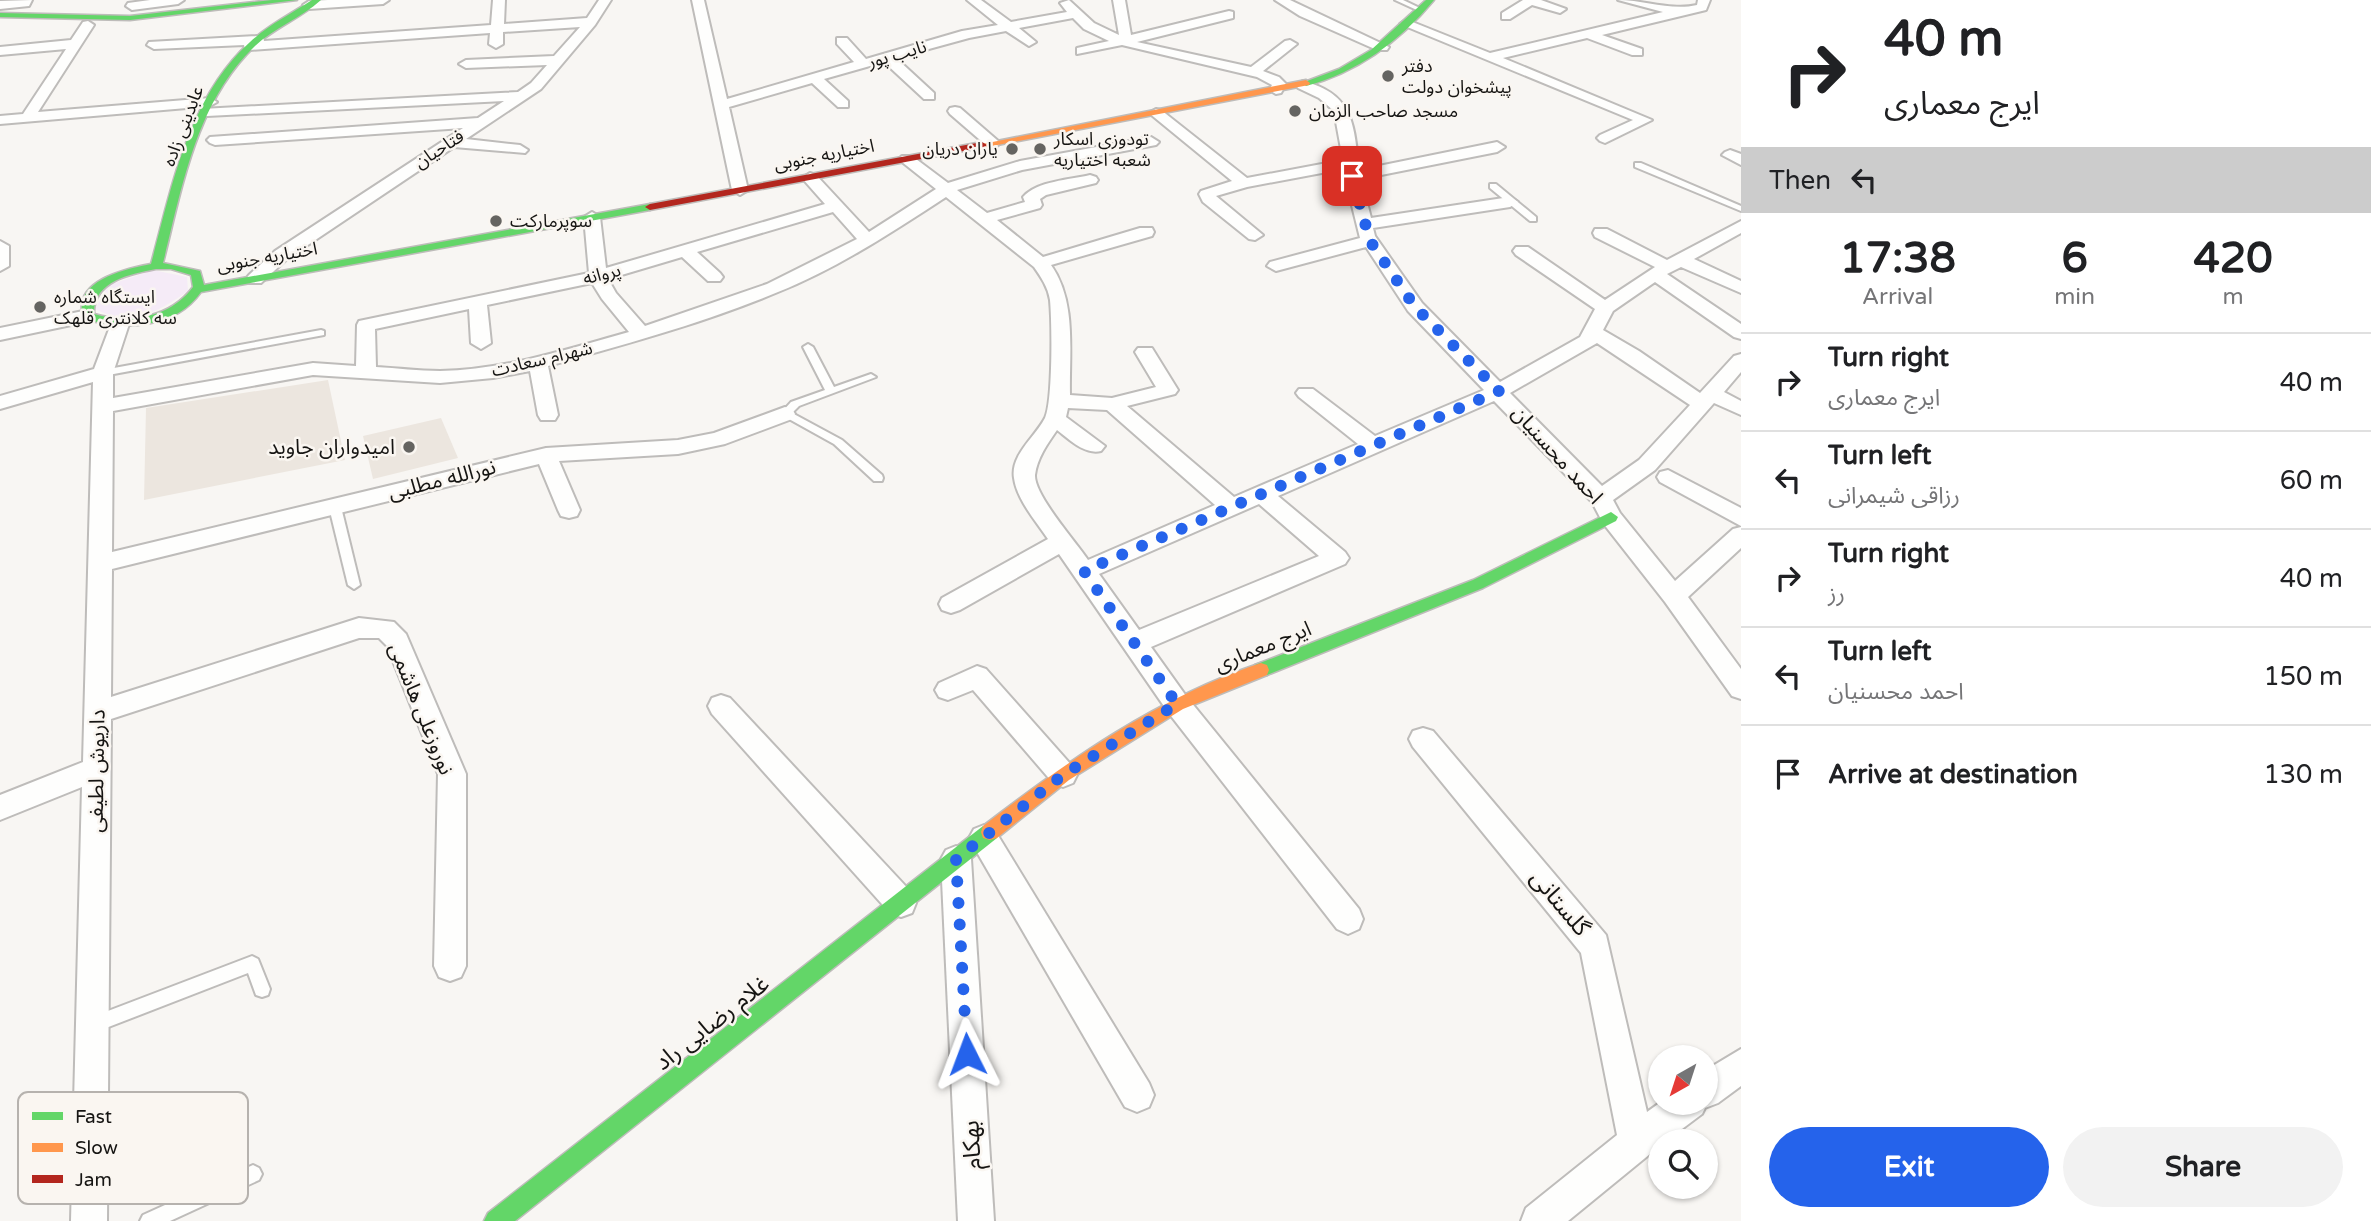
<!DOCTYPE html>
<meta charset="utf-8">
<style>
:root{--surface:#fff;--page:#f2f2f2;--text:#202124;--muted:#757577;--line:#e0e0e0;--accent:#2563eb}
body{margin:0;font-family:"Varela Round","Noto Sans Arabic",sans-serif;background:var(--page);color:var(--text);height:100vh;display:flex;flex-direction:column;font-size:26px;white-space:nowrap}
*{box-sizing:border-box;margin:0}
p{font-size:23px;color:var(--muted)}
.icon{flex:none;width:38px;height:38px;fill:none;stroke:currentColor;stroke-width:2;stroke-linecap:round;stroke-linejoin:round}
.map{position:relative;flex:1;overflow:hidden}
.sheet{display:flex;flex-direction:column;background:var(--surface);width:630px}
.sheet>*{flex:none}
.top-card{background:#fff;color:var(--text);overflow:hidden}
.needle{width:46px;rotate:219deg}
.buttons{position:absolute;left:1648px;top:1045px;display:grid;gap:14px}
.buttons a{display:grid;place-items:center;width:70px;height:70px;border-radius:50%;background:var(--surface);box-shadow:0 2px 5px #0004;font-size:35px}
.pin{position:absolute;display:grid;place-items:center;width:60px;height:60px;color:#fff;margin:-30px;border-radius:14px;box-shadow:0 4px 10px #0006}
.me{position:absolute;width:77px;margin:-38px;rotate:357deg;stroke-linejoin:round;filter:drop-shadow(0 0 5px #0008)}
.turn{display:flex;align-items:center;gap:24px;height:147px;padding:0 28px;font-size:32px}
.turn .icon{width:91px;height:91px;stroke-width:2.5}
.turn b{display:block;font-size:49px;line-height:60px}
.then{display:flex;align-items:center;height:66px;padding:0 28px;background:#0003;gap:14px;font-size:26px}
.eta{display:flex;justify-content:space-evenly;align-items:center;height:119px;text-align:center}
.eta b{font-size:42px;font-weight:800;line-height:49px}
.primary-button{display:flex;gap:14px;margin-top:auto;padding:14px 28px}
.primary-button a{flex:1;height:80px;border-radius:42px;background:var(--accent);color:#fff;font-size:28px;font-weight:800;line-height:80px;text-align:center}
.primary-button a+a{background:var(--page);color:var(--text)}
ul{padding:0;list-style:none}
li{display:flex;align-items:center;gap:21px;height:98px;padding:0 28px;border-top:2px solid var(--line)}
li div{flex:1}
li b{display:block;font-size:26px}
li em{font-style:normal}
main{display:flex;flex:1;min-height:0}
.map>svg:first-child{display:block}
.built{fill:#ece6df}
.green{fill:#f5ebf7}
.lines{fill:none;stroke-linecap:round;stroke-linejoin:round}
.lane-casing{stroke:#bebcba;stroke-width:4}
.street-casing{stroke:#bebcba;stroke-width:4}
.fast-casing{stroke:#bebcba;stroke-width:3}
.slow-casing{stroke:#bebcba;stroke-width:3}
.jam-casing{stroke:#bebcba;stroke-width:3}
.lane{fill:#fefefd;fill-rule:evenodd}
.street{fill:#fefefd;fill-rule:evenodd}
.fast{fill:#63d668;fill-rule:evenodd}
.slow{fill:#ff974d;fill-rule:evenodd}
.jam{fill:#b3261e;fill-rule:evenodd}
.route{stroke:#2563eb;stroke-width:12;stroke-dasharray:0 21.6}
.poi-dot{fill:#656461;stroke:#faf6f1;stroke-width:2.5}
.labels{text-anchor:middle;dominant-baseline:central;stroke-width:5;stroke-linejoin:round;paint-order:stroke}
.far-street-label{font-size:18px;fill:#161513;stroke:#faf6f1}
.far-poi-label{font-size:18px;fill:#161513;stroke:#faf6f1;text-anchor:start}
.poi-label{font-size:21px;fill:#161513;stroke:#faf6f1;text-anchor:end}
.street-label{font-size:21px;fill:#161513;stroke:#faf6f1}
.near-street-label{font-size:24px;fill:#161513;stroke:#faf6f1}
.key{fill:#faf6f1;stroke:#b6b2ae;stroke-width:2}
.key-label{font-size:19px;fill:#161513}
</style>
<main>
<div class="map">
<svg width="1741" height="1221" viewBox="0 0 1741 1221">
<rect width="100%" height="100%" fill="#f8f6f3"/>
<g class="built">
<polygon points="328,380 345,460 144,500 146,408"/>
<polygon points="441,418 458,458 373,479 363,436"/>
</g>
<path class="green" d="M153 270 187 277 188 291C158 312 130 328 95 309L109 285Z"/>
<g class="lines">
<g class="lane-casing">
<g id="lane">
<polygon points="1395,0 1403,0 1424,10 1419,11"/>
<polygon points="1635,163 1641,163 1741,206 1741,211 1635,167"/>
<polygon points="1490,184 1496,184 1536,217 1536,221 1530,221 1490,188"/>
<polygon points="321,330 324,331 324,335 103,376 98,373 103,370"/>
<polygon points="808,344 813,347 834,387 871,374 876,377 799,406 792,413 842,440 882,475 883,478 882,481 874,481 834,444 780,414 791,402 825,390 803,347"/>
<polygon points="335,503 341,507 360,585 354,589 348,585 329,507"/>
<polygon points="252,956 258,959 270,989 268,995 262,997 256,995 248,973 93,1033 87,1031 85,1025 87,1019"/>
<polygon points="253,1165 259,1168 262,1174 259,1180 170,1221 140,1221 143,1215"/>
</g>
</g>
<g class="street-casing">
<g id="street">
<polygon points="32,0 29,6 0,9 0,1"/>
<polygon points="150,0 184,0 178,4 132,10 126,6 128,3"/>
<polygon points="328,0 389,0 383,4 309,9 303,5 309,1"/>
<polygon points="493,0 505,0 504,24 587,18 599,0 611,0 595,25 541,89 466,139 520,145 528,150 525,153 454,147 287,259 261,283 249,283 246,279 249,275 275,251 463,128 215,145 210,143 207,140 210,137 478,118 504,101 207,116 202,115 200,112 202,109 518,92 531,83 547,65 466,68 459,64 466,60 554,56 580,27 503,32 503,44 496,48 489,44 490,33 250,50 245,49 244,45 154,49 147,45 149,42 258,36 263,37 264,41 491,25"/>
<polygon points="692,0 704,0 727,99 854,62 837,44 837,38 847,38 866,59 962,31 998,25 967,0 981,0 1011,22 1067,12 1060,3 1069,0 1094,23 1119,35 1113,0 1125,0 1131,35 1229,11 1233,12 1233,18 1137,42 1251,67 1285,41 1290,40 1297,44 1263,71 1279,77 1286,84 1281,93 1276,94 1269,90 1272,85 1257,77 1122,45 1077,54 1077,48 1109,41 1084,29 1073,18 1019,28 1036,42 1029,46 1006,31 969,38 896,58 934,93 934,99 924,99 884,62 824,79 848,101 848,107 838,107 812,83 729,107 748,190 740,195 732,190"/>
<polygon points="1275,0 1290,0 1389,47 1387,50 1377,50 1300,16"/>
<polygon points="1523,0 1541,0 1566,9 1560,13 1532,5 1510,19 1502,19 1502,13"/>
<path d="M1618 0C1645 0 1671 11 1697 5L1698 0H1710L1706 10 1602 35 1642 49V55H1632L1587 38 1503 58 1652 120 1605 143 1600 141 1597 138 1600 135 1633 120 1400 24 1406 20 1410 21 1490 53 1663 12Z"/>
<polygon points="88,21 94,25 38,112 210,98 217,102 210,106 0,124 0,116 23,114 66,49 0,55 0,47 71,40 83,22"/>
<path d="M1303 81C1354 94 1354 125 1359 170L1497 142 1505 147 1497 152 1361 179 1371 218 1510 197 1518 202 1510 207 1373 228 1375 236 1422 303 1500 382 1580 337 1595 309 1516 255 1513 251 1516 247H1528L1605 300 1655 267 1595 237 1593 233 1595 229H1607L1667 260 1741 221V233L1694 259 1741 281V293L1681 267 1667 274 1741 324V339L1734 337 1655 282 1613 311 1603 330 1639 351 1700 393 1734 356 1741 354V372L1724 392 1741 401V415L1714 403 1655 470 1613 500 1620 513 1675 581 1733 529 1741 527V548L1688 597 1741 669V699L1732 696 1665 602 1603 523 1592 502 1494 401 1278 496 1345 552 1349 558 1345 564 1151 647 1186 696 1359 909 1363 919 1359 929 1348 934 1337 929 1168 712 1059 554 960 610 951 613 942 610 939 604 942 598 1048 539C1036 521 1017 500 1014 478 1010 455 1036 436 1045 418 1053 401 1052 321 1050 300 1048 287 1041 277 1034 267L946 197C892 232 838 268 778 292 704 323 626 344 548 366L558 415 555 420H541L538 415 530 371 493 378 440 383 313 375 113 411 112 552 546 448 678 440 714 433 785 407 792 409 795 414 792 419 725 444 678 454 559 461 580 510 577 516 569 518 561 516 558 510 539 464 112 569 111 697 359 618 394 622 406 634 466 774V966L461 977 450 981 439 977 434 966 438 774 387 646 379 638H359L111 719 107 1221H71L82 787 0 820V795L83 762 93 382 0 409V396L94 369 111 324 120 318 129 324 113 373V398L313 363 356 366 357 325 359 321 589 273 584 217 592 212 600 217 606 268 825 204 802 178 810 173 816 175 869 232 936 189 902 162 899 159 902 156H912L948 183 1020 161 1151 137 1159 142 1156 145 1022 170 957 190 987 213 1025 202 1023 197C1037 181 1069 180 1090 175L1096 177 1098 180 1096 183 1046 195 1040 199 1042 205 1040 208 997 220 1043 257 1140 228H1152L1154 232 1152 236 1051 265C1077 302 1069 352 1070 395L1112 398 1156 387 1135 352 1138 348H1152L1178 390 1175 394 1127 406 1234 497 1358 444 1299 397 1296 393 1299 389H1313L1375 436 1484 390 1408 311 1366 247 1276 271 1267 266 1270 262 1360 238 1343 169 1247 187 1216 196 1263 235 1255 240 1249 239 1203 202 1199 194 1201 191 1232 181 1149 113 1156 109 1161 110 1247 178 1343 160 1334 111 1319 98 1298 88 1296 85ZM833 212 857 239 767 284 645 326 616 293 608 279 682 257 708 281H720L723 277 720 273 697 252ZM592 283 602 299 629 332C567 349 505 370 440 371 419 371 397 368 376 367L375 329 469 309 471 343 481 349 491 343 487 305ZM1597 343 1690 405 1639 460 1602 486 1510 393ZM1068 408 1107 410 1215 505 1088 560C1076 542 1034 495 1035 475 1037 458 1048 443 1057 430 1070 440 1085 455 1101 451L1105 446 1066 417ZM1259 504 1319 556 1139 630 1099 574Z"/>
<polygon points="955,107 960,108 997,140 1000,143 997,146 987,146 950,114 948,111 950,108"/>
<polygon points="1730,150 1741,154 1741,165 1722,155 1725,152"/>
<polygon points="0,241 9,246 9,266 0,271"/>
<polygon points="88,310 97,316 95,320 0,340 0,328"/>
<polygon points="1668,470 1741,508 1741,526 1660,482 1657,477 1660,472"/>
<polygon points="977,666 986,669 1073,767 1077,775 1073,783 1063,787 1053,783 973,690 948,700 939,697 935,690 939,683"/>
<polygon points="721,695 730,698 912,893 916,903 912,913 901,917 890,913 712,714 708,706 712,698"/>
<polygon points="1423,728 1433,731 1606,935 1647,1112 1661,1102 1706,1102 1706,1070 1741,1049 1741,1086 1718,1103 1705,1108 1702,1114 1666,1141 1661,1141 1661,1145 1568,1221 1521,1221 1526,1208 1617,1135 1581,953 1413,747 1409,739 1413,731"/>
<polygon points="984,825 994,829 1149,1083 1154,1095 1149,1107 1137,1112 1125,1107 974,847 969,838 974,829"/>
<polygon points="956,846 966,850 971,859 994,1221 958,1221 941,859 946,850"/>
</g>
</g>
<g class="fast-casing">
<g id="fast">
<polygon points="272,0 297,0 130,20 0,17 0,13 130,16"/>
<path d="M312 0H321C301 18 274 28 255 46 196 102 182 188 163 263L200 271 204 285 650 204 655 207 650 210 201 292C174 330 124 330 84 319 70 281 125 269 151 264 172 187 188 98 250 42 268 25 291 14 312 0ZM156 269H171L191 275 193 287C170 318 130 324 94 314 93 281 130 274 156 269Z"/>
<path d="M1426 0H1434C1400 41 1358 72 1306 86L1302 83 1339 69 1371 50Z"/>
<polygon points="1611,512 1618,517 1616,521 1483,588 1267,675 1255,675 1253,670 1255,665 1473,580"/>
<polygon points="990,824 997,826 999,832 997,838 515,1221 484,1221 488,1213 983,826"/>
</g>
</g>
<g class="slow-casing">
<g id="slow">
<polygon points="1306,80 1310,83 1309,85 982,148 977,145"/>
<path d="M1261 663 1267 665 1269 670 1267 675 1183 709 1069 780 997 838 990 840 983 838 981 832 983 826C1069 760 1157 698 1261 663Z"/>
</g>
</g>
<g class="jam-casing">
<polygon id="jam" points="982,142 987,145 985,147 650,210 645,207 650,204"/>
</g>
<use href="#lane" class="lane"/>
<use href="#street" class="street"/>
<use href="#fast" class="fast"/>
<use href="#slow" class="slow"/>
<use href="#jam" class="jam"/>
</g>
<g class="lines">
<polyline class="route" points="967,1054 956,859 1063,775 1177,704 1084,571 1499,391 1415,307 1370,241 1352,176"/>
</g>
<g class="poi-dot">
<circle cx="1388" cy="76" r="7"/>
<circle cx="1295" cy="111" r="7"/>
<circle cx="1012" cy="149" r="7"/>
<circle cx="1040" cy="149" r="7"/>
<circle cx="496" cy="221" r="7"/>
<circle cx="40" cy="307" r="7"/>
<circle cx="409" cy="447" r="7"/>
</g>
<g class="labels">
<g class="far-street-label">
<text transform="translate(897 54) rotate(-16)">نایب پور</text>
<text transform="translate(183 126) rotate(-69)">عابدینی زاده</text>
<text transform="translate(439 149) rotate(-33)">فتاحیان</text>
<text transform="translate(824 155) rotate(-11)">اختیاریه جنوبی</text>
<text transform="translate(267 257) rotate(-10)">اختیاریه جنوبی</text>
<text transform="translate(602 274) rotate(-14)">پروانه</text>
<text transform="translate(542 359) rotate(-13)">شهرام سعادت</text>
</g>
<g class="far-poi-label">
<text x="1402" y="66">دفتر<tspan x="1402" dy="21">پیشخوان دولت</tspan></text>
<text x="1309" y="111">مسجد صاحب الزمان</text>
<text x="1054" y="139">تودوزی اسکار<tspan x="1054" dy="21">شعبه اختیاریه</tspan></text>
<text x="998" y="149" text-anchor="end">یاران دریان</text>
<text x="510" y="221">سوپرمارکت</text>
<text x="54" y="297">ایستگاه شماره<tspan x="54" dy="21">سه کلانتری قلهک</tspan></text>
</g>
<g class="poi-label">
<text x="395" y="447">امیدواران جاوید</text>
</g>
<g class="street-label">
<text transform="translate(1557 455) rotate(48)">احمد محسنیان</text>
<text transform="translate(442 480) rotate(-14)">نورالله مطلبی</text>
<text transform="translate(1263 647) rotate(-22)">ایرج معماری</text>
<text transform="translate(421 709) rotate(68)">نوروزعلی هاشمی</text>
<text transform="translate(97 771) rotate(-89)">داریوش لطیفی</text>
</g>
<g class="near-street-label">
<text transform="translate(1560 903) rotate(50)">گلستانی</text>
<text transform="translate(712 1023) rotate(-38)">غلام رضایی راد</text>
<text transform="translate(972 1145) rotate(-93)">بهکام</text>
</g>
</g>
<rect x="18" y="1092" width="230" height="112" rx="10" class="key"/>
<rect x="32" y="1112" width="31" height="8" fill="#63d668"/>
<rect x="32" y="1143" width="31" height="9" fill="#ff974d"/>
<rect x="32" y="1175" width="31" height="8" fill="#b3261e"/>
<g class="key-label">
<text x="75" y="1123">Fast</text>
<text x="75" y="1154">Slow</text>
<text x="75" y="1186">Jam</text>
</g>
</svg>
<div class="buttons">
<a><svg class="needle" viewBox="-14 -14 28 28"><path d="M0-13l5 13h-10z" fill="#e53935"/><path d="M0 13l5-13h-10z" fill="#757577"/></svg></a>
<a><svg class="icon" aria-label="search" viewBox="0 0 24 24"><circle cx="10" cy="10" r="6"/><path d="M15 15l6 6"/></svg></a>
</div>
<div class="pin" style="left:1352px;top:176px;background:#d93025"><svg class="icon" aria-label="arrive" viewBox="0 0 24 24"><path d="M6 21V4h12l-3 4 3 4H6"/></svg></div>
<svg class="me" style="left:967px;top:1054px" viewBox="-20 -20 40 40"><path d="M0-17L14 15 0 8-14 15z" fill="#2563eb" stroke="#fff" stroke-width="4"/></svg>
</div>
<section class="sheet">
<div class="top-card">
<div class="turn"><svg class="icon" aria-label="right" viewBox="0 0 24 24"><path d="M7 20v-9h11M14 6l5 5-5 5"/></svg><div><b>40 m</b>ایرج معماری</div></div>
<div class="then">Then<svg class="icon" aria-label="left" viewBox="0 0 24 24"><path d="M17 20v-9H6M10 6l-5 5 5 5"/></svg></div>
</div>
<div class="eta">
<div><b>17:38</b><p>Arrival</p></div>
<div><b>6</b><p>min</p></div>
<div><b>420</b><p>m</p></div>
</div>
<ul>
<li><svg class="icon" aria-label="right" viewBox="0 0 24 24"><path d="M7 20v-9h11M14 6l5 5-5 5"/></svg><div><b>Turn right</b><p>ایرج معماری</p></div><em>40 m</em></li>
<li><svg class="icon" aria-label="left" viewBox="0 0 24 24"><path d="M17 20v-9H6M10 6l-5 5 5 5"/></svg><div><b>Turn left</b><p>رزاقی شیمرانی</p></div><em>60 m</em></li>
<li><svg class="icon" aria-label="right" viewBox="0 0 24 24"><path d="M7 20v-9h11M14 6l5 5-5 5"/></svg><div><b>Turn right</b><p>رز</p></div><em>40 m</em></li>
<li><svg class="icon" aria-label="left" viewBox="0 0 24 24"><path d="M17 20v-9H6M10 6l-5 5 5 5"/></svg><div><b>Turn left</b><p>احمد محسنیان</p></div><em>150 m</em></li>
<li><svg class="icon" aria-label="arrive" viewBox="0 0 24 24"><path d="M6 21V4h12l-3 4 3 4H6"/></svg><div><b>Arrive at destination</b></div><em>130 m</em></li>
</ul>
<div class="primary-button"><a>Exit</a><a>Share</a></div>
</section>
</main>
